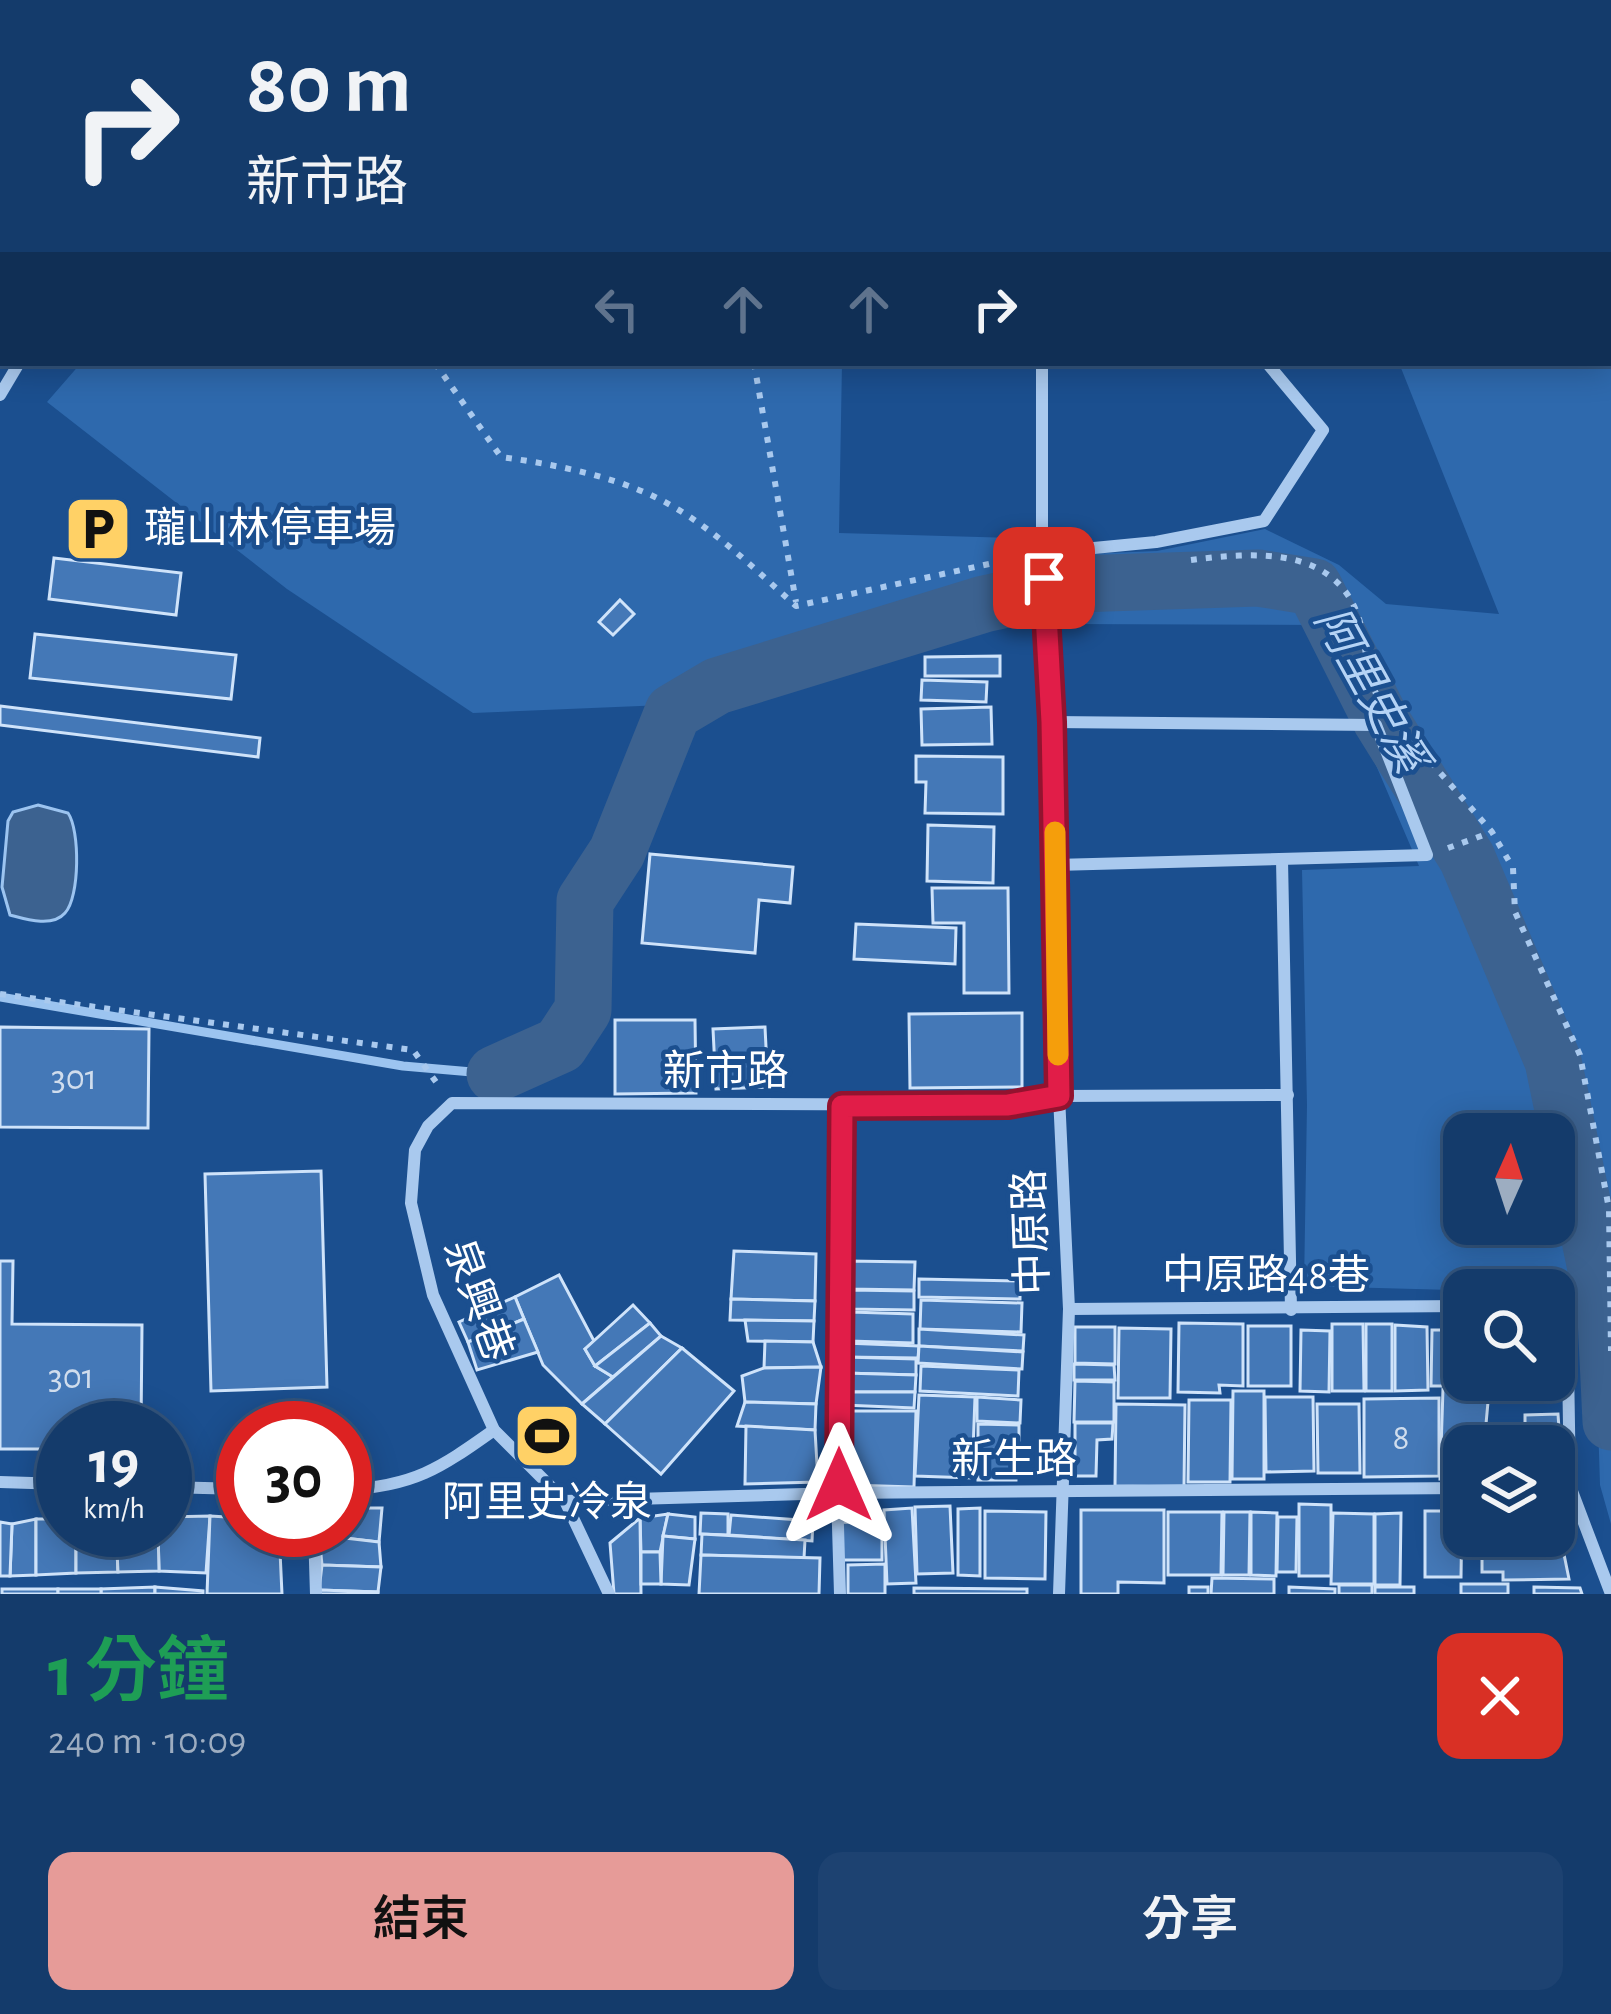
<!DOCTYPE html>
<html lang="zh-TW">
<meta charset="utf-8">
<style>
:root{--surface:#143b6b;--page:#1d4271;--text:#f1f3f6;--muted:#9dadc1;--line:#33557e;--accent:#e69b98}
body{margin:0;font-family:"Alegreya Sans","Noto Sans TC",sans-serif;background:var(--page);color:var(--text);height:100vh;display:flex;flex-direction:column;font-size:45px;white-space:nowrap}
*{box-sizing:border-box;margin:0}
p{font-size:39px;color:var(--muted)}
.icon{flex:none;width:66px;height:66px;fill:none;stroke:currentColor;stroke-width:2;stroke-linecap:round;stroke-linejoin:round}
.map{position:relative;height:1594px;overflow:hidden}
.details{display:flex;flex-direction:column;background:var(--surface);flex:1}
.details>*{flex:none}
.top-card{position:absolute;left:0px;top:0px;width:1611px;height:366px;box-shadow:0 6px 30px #0003,0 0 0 3px var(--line);background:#143b6b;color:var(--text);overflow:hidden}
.needle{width:78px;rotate:3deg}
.fabs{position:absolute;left:1443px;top:1113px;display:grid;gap:24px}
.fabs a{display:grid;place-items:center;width:132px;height:132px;border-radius:24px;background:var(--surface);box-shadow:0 6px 30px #0003,0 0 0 3px var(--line);font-size:60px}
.speed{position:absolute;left:36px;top:1401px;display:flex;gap:24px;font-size:60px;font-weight:700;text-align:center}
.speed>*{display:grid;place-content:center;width:156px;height:156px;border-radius:50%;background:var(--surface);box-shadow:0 6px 30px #0003,0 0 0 3px var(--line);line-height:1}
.speed small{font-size:30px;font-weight:400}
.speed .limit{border:18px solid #d22;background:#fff;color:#111}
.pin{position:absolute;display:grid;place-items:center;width:102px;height:102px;color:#fff;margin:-51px;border-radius:24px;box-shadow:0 6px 18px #0006}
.me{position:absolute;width:132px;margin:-66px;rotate:0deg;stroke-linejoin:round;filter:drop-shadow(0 0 9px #0008)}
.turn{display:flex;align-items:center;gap:42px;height:252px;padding:0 48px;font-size:54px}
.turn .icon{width:156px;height:156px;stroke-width:2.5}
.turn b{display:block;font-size:84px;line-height:102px}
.lanes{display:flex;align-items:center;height:114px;padding:0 48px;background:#0003;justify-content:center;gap:60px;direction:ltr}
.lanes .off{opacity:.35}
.round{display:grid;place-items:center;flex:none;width:126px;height:126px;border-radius:24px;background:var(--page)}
.headline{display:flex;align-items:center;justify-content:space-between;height:204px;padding:0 48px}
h1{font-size:72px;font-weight:600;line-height:90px;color:#1e9e55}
.primary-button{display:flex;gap:24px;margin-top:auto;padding:24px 48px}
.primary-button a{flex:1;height:138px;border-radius:24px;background:var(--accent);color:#111;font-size:48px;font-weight:600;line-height:138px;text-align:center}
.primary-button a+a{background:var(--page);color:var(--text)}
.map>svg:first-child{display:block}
.green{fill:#2e69ad;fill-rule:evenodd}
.water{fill:#3c6290;stroke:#9cc4f0;stroke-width:3}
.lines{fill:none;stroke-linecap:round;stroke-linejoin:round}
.stream{stroke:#9cc4f0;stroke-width:9}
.river{stroke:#3c6290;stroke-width:57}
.building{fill:#4478b7;stroke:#cfe3fa;stroke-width:3}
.path{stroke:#a9c9ee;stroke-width:6;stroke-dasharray:6 9;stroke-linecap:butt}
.service{stroke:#a9c9ee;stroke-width:9}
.minor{stroke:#a9c9ee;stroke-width:12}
.route-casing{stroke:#92132f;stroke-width:30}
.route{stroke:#e11d48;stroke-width:21}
.slow{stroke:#f59e0b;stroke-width:21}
.labels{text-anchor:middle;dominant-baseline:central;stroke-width:9;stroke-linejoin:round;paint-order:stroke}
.number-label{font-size:36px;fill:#d0dded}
.poi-label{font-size:42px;fill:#fff;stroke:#1b4f8f;text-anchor:start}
.street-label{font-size:42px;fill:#fff;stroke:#1b4f8f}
.water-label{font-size:45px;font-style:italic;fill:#b5d3f5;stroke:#1b4f8f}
</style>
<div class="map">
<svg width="1611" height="1594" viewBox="0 0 1611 1594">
<rect width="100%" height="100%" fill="#1b4f8f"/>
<g class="green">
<polygon points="648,0 848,0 633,3"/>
<path d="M1284 0H1611V1524L1600 1485 1594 1294 1304 1286 1307 1105 1302 870 1419 866 1361 730 1323 625 1063 624 1057 555 1157 551 1265 529 1339 565 1386 604 1499 614 1399 363H1608V3ZM1464 1134H1554V1224H1464Z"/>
<polygon points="81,363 842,363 839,533 1014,538 1014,581 717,669 664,705 473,713 287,589 47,402"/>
</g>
<path class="water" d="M38 805 68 813C80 830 80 897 65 913 52 928 25 919 10 915L2 887 8 821 13 812Z"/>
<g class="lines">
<polyline class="stream" points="0,997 403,1066 495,1074"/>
<polyline class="river" points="495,1074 560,1045 583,1010 585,901 617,852 673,712 717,686 984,604 1077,584 1258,578 1314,587 1381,720 1467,858 1553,1061 1606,1317 1611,1422"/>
</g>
<g class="building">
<polygon points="162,0 217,0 216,3"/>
<polygon points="398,0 460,0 450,3"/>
<polygon points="2,73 3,75 3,159 0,156"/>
<polygon points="3,228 3,303 0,300"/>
<polygon points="54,558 181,573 176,615 49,599"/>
<polygon points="620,600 634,614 613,635 599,622"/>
<polygon points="35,634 236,655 231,699 30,678"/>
<polygon points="1000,656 1000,676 925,676 925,657"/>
<polygon points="922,680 987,682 986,702 921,700"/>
<polygon points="0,706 260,738 258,757 0,725"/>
<polygon points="991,707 992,744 922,745 921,709"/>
<polygon points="916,756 1003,757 1003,814 925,813 926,782 916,782"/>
<polygon points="928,825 994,827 993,883 927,881"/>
<polygon points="650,854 793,867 790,903 759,900 755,953 642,943"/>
<polygon points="932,888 1008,888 1009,993 964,993 964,923 933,923"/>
<polygon points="856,924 956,928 955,964 854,959"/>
<polygon points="1022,1013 1022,1087 910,1088 909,1014"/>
<polygon points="615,1020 695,1020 696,1093 615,1094"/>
<polygon points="0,1027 149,1029 148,1128 0,1127"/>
<polygon points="765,1027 768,1087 716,1089 713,1029"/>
<polygon points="321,1171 327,1387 211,1391 205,1174"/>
<polygon points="734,1251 816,1254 815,1301 731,1299"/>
<polygon points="0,1261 13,1261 12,1324 142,1325 141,1428 63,1428 63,1449 0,1449"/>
<polygon points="847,1261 915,1262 914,1290 846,1289"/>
<polygon points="559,1275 594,1341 585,1349 595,1366 613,1377 582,1404 543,1365 515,1297"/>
<polygon points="919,1279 1020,1281 1020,1299 919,1297"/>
<polygon points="849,1290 914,1291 914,1310 848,1309"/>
<polygon points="515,1297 524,1319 468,1342 459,1322"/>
<polygon points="731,1299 815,1301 814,1321 730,1320"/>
<polygon points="921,1300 1022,1303 1021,1332 920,1329"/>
<polygon points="633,1305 650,1323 595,1366 585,1349"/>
<polygon points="850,1312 913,1314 913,1343 849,1341"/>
<polygon points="524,1319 538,1352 477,1370 468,1342"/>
<polygon points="745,1320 814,1321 813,1342 748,1341"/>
<polygon points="1457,1321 1464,1321 1464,1371 1456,1371"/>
<polygon points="650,1323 661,1336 613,1377 595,1366"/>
<polygon points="1179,1323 1243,1324 1243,1386 1219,1385 1220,1393 1178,1392"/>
<polygon points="1332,1324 1363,1324 1364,1391 1332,1391"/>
<rect x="1366" y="1324" width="26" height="67"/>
<polygon points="1395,1325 1427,1327 1428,1390 1395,1391"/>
<rect x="1248" y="1326" width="43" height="60"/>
<polygon points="1075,1327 1115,1327 1115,1364 1075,1363"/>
<polygon points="1119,1328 1171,1329 1170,1398 1118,1398"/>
<polygon points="919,1329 1024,1335 1023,1351 919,1346"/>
<polygon points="1301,1330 1330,1331 1329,1392 1300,1391"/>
<polygon points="1432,1330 1455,1330 1455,1386 1431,1386"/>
<polygon points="661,1336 682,1348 605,1424 582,1404"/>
<polygon points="765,1341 813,1342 821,1367 764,1368"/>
<polygon points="844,1343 919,1346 918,1358 844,1357"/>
<polygon points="919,1346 1023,1352 1022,1369 918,1363"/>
<polygon points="682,1348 734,1391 661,1474 605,1424"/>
<polygon points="844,1357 916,1359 916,1375 843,1373"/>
<polygon points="1074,1364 1114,1365 1115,1380 1074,1380"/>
<polygon points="921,1366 1019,1370 1018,1396 920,1391"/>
<polygon points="821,1367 816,1404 745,1402 742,1376 764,1368"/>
<polygon points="843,1373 916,1375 915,1392 842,1392"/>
<polygon points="1461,1373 1464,1380 1490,1380 1484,1446 1464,1446 1464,1480 1440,1479 1443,1389 1461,1390"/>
<polygon points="1075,1381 1114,1382 1114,1422 1074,1422"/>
<polygon points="1233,1391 1264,1391 1264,1479 1232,1479"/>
<polygon points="842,1392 915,1392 914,1408 843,1405"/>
<polygon points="919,1395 975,1397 972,1478 915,1476"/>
<polygon points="977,1397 1021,1400 1020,1423 977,1421"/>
<polygon points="1265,1397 1313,1397 1314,1471 1266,1472"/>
<polygon points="1439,1398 1439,1476 1364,1477 1364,1399"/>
<polygon points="1189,1400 1231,1400 1230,1482 1188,1482"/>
<polygon points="745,1402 816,1404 815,1430 737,1426"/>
<polygon points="1116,1404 1185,1405 1184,1487 1115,1486"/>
<polygon points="1317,1404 1359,1404 1360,1473 1318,1473"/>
<polygon points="848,1411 916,1411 914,1487 850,1485"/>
<polygon points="1558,1414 1559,1429 1525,1430 1525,1415"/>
<polygon points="1075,1423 1113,1423 1112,1439 1097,1440 1096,1476 1075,1476"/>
<polygon points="978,1424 1019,1425 1019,1450 978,1449"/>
<polygon points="746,1426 815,1430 818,1482 745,1484"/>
<polygon points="1559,1431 1559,1452 1554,1452 1554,1446 1525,1446 1525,1432"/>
<polygon points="1487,1435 1522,1436 1522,1446 1487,1446"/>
<polygon points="978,1452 1017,1454 1016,1480 978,1480"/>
<polygon points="1554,1453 1560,1453 1558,1482 1554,1482"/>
<polygon points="1299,1504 1331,1505 1331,1576 1299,1576"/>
<polygon points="1554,1505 1569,1579 1503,1580 1503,1572 1482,1572 1482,1536 1554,1536"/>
<polygon points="950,1506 953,1573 917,1574 915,1507"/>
<polygon points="345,1508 382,1508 379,1542 319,1535 320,1530 345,1530"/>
<polygon points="912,1508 916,1583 887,1584 884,1510"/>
<polygon points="980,1508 980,1576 958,1575 958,1509"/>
<polygon points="1081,1510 1164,1510 1164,1583 1118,1582 1118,1594 1081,1594"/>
<polygon points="985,1511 1046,1512 1045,1579 985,1578"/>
<polygon points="1425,1511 1462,1511 1461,1577 1425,1577"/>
<polygon points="1168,1512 1222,1512 1221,1575 1168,1575"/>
<polygon points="1224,1512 1250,1512 1249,1575 1223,1575"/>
<polygon points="1251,1512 1277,1513 1276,1576 1251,1575"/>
<polygon points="701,1513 728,1514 728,1535 700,1534"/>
<polygon points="1333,1513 1374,1514 1374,1584 1331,1584"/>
<polygon points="1401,1513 1400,1585 1375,1585 1375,1514"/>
<polygon points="668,1514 660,1552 641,1552 640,1518"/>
<polygon points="668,1514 695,1517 695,1539 663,1536"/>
<polygon points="731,1515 813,1521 812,1541 729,1535"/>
<polygon points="210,1516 206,1573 159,1571 158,1530 165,1530 165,1517"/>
<polygon points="210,1516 243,1518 243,1530 279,1530 282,1594 207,1594"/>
<polygon points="1278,1517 1297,1517 1296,1572 1277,1572"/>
<polygon points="640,1518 641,1594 614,1594 610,1543"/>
<polygon points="36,1519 36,1575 10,1576 12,1524"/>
<polygon points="36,1519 63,1519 63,1530 76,1530 76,1573 36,1575"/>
<polygon points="0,1522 12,1524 10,1576 0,1576"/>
<polygon points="837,1522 882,1523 882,1560 837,1560"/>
<polygon points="76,1530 116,1530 118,1572 76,1573"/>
<polygon points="116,1530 158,1530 159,1571 118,1572"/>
<polygon points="702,1534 805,1540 804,1558 701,1555"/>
<polygon points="319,1535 379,1542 381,1567 322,1565"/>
<polygon points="663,1536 695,1539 689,1585 661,1584"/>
<polygon points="641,1552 660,1552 661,1584 641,1584"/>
<polygon points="701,1555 820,1558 819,1594 699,1594"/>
<polygon points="885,1564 885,1594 848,1594 848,1565"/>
<polygon points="322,1565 381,1567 378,1592 319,1590"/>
<polygon points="1212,1578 1274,1579 1274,1594 1211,1594"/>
<rect x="1461" y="1584" width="47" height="10"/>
<rect x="1339" y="1585" width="33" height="9"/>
<polygon points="155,1587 155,1594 101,1594 101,1589"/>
<polygon points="155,1587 203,1591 203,1594 155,1594"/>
<rect x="1189" y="1587" width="19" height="7"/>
<polygon points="1289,1587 1335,1589 1335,1594 1289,1594"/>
<rect x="1375" y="1587" width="39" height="7"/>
<polygon points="1534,1587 1580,1588 1582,1594 1534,1594"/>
<polygon points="914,1588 1027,1589 1027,1594 914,1594"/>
<rect x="2" y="1589" width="56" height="5"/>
<rect x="58" y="1589" width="43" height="5"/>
<polygon points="319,1590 378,1592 378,1594 319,1594"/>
</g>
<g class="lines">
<g class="path">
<polyline points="1270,0 1270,3"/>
<polyline points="715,3 735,0"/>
<polyline points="809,3 809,0"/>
<path d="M435 363 501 457C552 464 609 475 655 497 709 523 752 567 796 606L1021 557"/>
<polyline points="754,363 796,602"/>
<path d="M1191 560C1254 552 1338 545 1360 622 1368 650 1364 679 1382 703"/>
<polyline points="1401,728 1492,832 1513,868 1515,912 1580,1055 1609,1209 1611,1351"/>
<polyline points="1448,848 1492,832"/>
<polyline points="0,994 413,1050 441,1089"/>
</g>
<polyline class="service" points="0,317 3,319"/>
<g class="minor">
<polyline points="1023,0 1025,3"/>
<polyline points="492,3 498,0"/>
<polyline points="0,196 3,195"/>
<polyline points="1042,363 1042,553 1052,722 1059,1096 1069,1309 1059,1594"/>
<polyline points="0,395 19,363"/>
<polyline points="1042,553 1156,542 1264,521 1323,430 1267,363"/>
<polyline points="1052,722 1376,725 1427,855 1055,865"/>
<polyline points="1282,860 1291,1310"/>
<polyline points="1554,1304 1567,1304 1570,1486 1611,1594"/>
<polyline points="1069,1309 1464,1306"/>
<polyline points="0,1482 63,1484"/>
<polyline points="165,1487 243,1489"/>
<path d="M345 1490C414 1486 439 1469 494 1430"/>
<polyline points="565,1501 837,1493 1464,1488"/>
<polyline points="314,1530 316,1594"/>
<polyline points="609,1594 565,1501 494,1430 433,1295 411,1203 415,1150 428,1126 452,1103 1008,1105 1059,1096 1288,1095"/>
<polyline points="840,1594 837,1493 842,1106"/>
</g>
</g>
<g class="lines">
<g class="route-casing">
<polyline id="route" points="839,1485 842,1106 1008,1105 1059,1096 1052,722 1044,578"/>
</g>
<use href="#route" class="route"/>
<polyline class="slow" points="1055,832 1058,1055"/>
</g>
<defs>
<g id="parking-square" transform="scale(3.45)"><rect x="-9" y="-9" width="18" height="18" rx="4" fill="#ffd166" stroke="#1b4f8f"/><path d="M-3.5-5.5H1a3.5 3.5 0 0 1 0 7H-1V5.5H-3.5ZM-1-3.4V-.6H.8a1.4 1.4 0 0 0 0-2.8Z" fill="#111"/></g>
<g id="stadium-square" transform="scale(3.45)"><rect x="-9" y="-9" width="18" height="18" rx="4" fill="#ffd166" stroke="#1b4f8f"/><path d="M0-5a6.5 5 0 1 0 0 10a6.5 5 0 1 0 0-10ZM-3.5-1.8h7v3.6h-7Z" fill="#111"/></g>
</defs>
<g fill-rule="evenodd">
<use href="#parking-square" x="98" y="529"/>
<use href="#stadium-square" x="547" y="1436"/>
</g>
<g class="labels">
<g class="number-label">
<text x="74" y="1078">301</text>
<text x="71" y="1377">301</text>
<text x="1401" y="1438">8</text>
</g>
<g class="poi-label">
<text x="144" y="529">瓏山林停車場</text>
<text x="547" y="1503" text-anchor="middle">阿里史冷泉</text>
</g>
<g class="street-label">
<text x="726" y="1072">新市路</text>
<text transform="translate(1032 1232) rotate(-92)">中原路</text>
<text x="1266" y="1276">中原路48巷</text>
<text transform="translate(478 1300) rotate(70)">泉興巷</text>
<text x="1014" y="1460">新生路</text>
</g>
<g class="water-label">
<text transform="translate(1370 690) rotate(61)">阿里史溪</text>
</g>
</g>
</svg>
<div class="fabs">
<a><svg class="needle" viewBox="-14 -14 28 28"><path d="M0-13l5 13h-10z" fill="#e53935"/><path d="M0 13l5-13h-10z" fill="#9dadc1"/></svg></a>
<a><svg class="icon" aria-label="search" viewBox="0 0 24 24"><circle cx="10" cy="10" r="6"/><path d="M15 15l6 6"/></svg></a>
<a><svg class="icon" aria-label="layers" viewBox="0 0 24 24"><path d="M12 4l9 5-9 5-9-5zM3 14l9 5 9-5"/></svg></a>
</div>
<div class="speed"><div>19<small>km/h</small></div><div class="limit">30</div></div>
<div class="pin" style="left:1044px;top:578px;background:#d93025"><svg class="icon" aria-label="arrive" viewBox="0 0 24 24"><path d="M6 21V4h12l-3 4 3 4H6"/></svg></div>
<svg class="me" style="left:839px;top:1485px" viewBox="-20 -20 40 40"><path d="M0-17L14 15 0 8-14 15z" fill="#e11d48" stroke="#fff" stroke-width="4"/></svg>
<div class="top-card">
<div class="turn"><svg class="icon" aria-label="right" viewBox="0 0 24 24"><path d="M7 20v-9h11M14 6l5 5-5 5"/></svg><div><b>80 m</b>新市路</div></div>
<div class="lanes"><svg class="icon off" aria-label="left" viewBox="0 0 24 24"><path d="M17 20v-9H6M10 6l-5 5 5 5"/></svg><svg class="icon off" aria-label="ahead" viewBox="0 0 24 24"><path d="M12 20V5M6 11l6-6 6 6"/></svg><svg class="icon off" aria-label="ahead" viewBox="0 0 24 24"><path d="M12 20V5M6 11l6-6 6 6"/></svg><svg class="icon" aria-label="right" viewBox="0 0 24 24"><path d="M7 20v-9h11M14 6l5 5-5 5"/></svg></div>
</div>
</div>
<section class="details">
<div class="headline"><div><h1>1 分鐘</h1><p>240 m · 10:09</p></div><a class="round" style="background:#d93025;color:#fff"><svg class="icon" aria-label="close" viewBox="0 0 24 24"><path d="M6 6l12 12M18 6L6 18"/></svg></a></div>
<div class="primary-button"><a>結束</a><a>分享</a></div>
</section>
